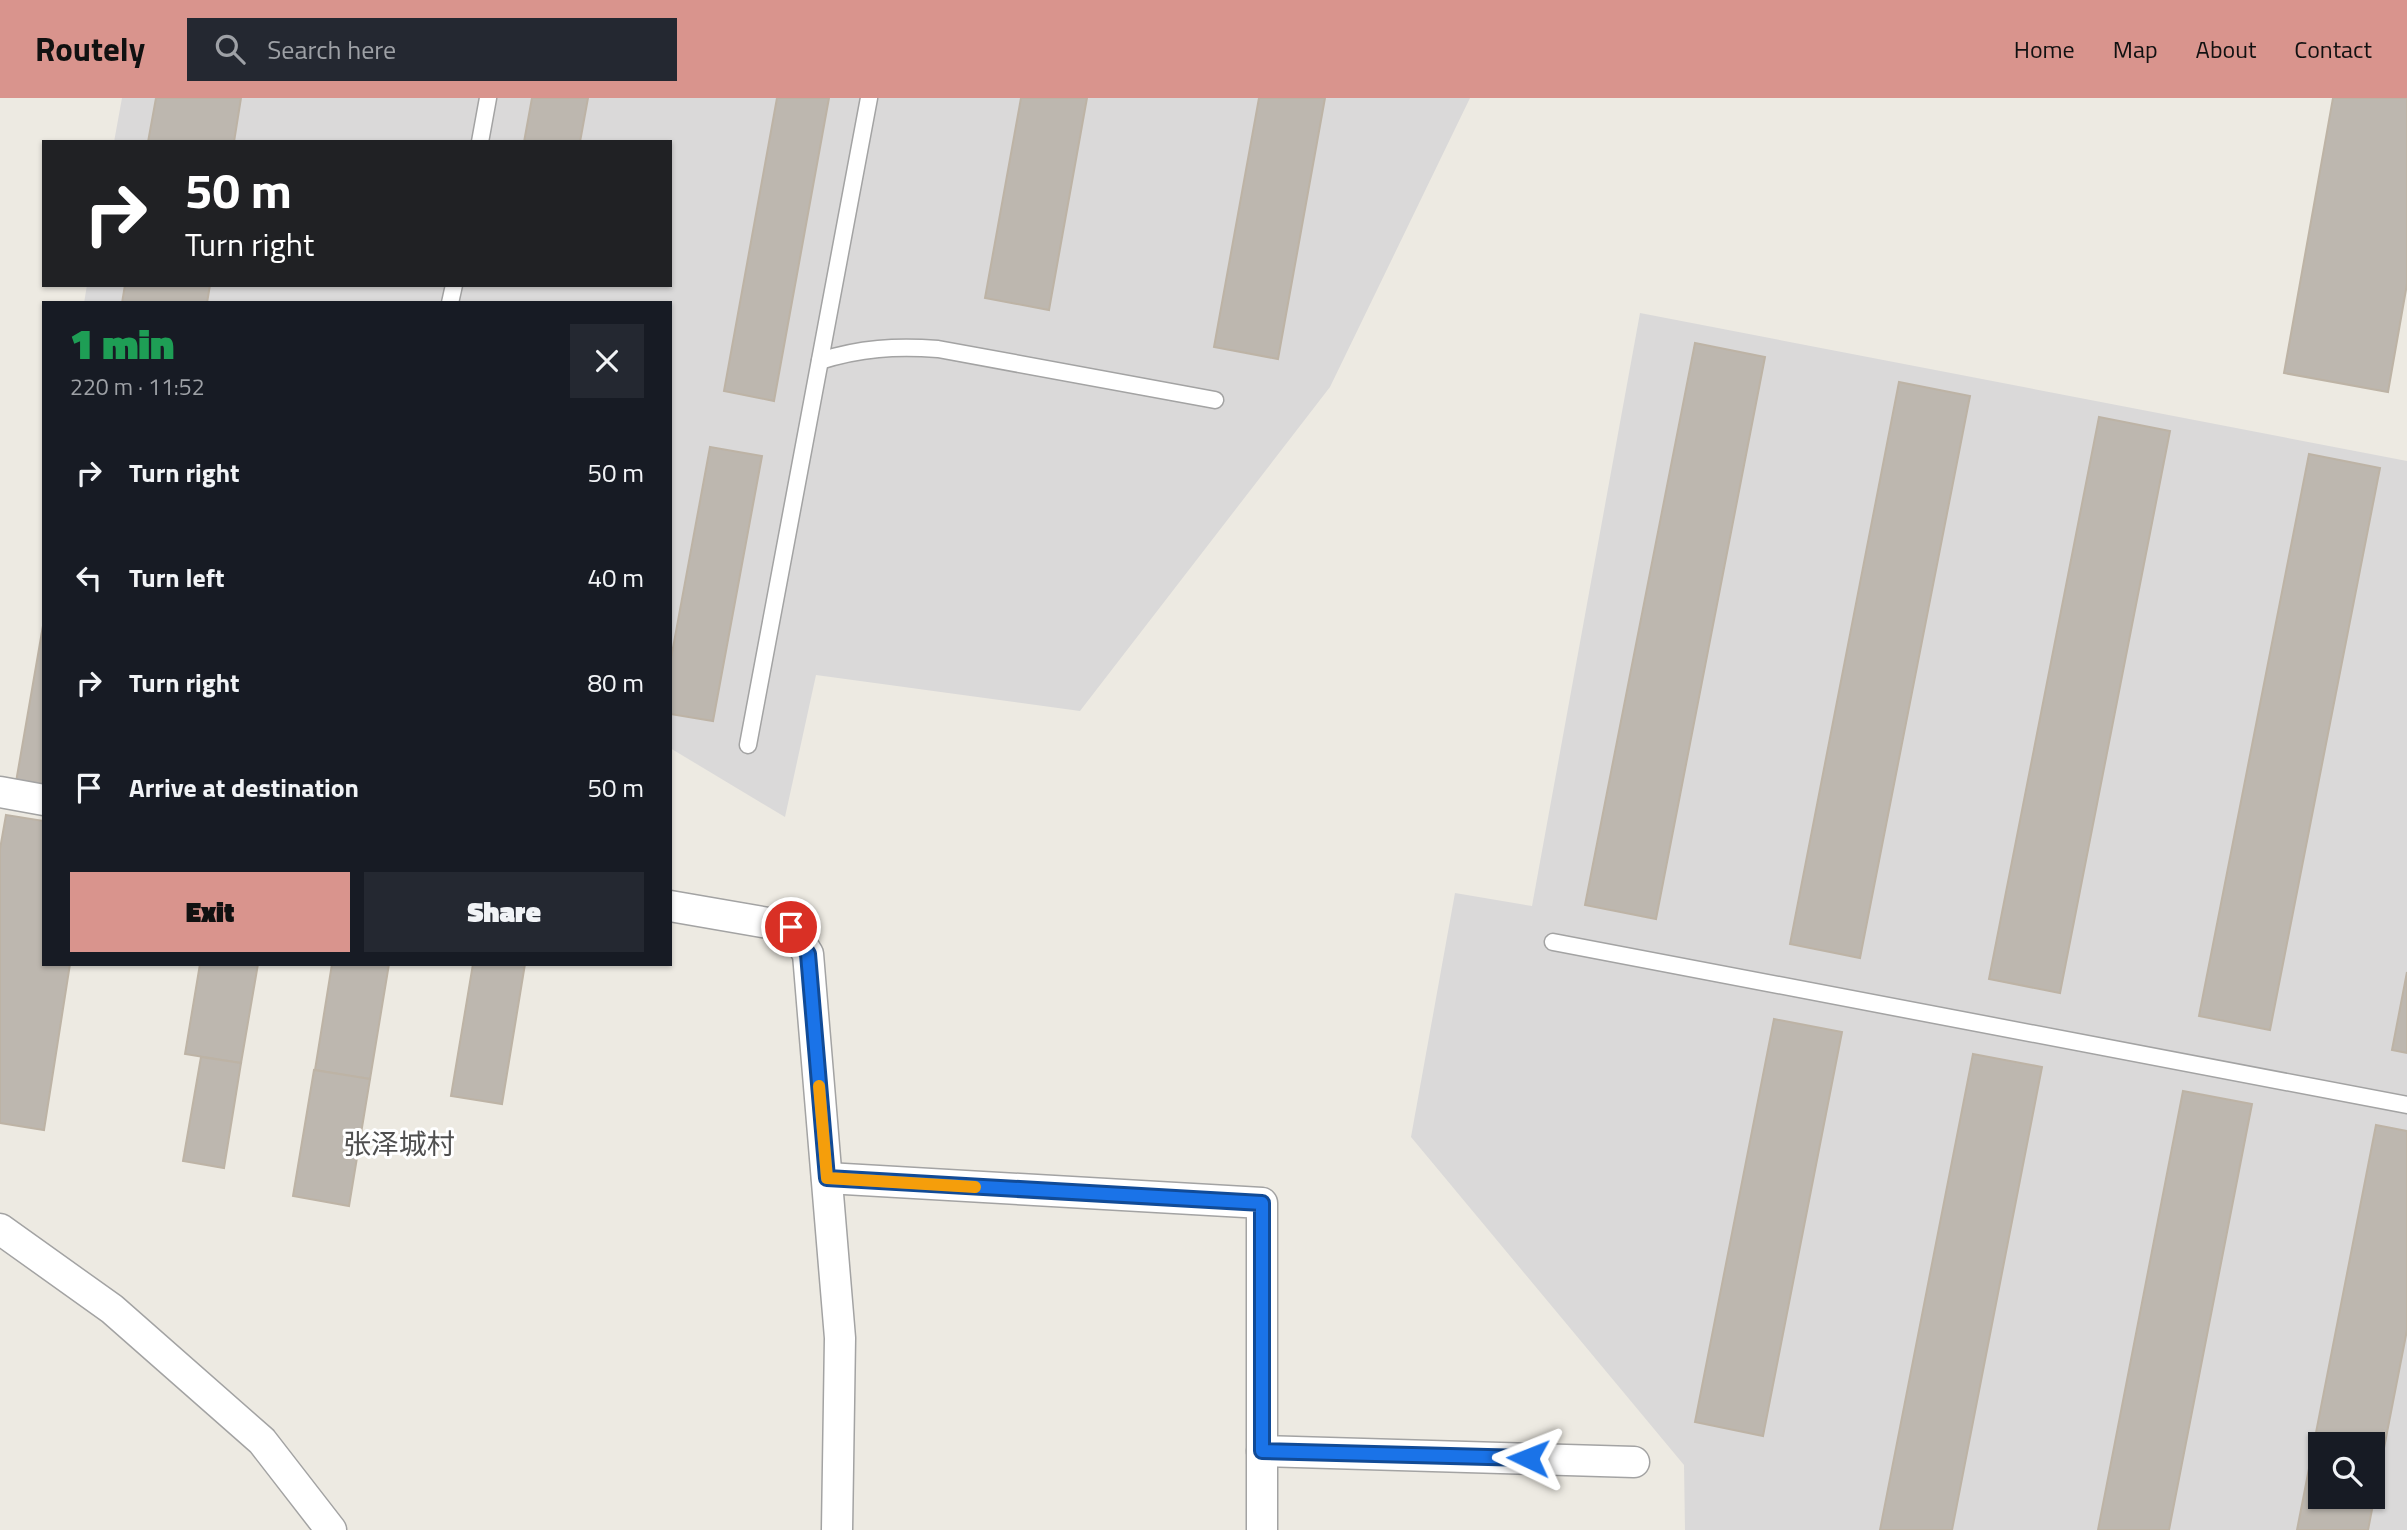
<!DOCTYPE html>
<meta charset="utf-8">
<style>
:root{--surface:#171b24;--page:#242831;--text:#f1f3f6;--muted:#9ea1a6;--accent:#d9948d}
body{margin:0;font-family:"Titillium Web","Noto Sans SC",sans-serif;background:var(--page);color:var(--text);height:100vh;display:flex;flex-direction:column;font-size:26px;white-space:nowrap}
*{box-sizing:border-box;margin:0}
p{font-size:23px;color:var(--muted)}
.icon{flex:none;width:38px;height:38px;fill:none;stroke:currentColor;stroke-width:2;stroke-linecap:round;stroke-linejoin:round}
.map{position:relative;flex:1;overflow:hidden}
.drawer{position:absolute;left:42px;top:203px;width:630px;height:665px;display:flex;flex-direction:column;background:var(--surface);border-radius:0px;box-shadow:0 2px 5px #0004}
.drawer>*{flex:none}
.hud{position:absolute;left:42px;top:42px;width:630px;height:147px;border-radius:0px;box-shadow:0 2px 5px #0004;background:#202124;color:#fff;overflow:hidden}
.buttons{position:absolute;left:2308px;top:1334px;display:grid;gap:14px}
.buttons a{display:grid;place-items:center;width:77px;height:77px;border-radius:0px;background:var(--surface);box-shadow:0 2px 5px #0004;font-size:35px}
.pin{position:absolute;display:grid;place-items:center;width:60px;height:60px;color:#fff;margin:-30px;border:4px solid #fff;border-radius:50%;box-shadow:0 2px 7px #0007}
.me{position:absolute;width:77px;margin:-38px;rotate:272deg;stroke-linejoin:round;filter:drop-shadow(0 0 5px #0008)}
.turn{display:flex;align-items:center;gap:24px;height:147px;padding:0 28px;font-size:32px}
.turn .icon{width:91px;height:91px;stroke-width:2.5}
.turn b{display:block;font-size:49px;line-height:60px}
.round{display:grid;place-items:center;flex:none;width:74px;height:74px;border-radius:0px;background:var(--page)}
.overview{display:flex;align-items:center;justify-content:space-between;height:119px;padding:0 28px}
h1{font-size:42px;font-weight:800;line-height:52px;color:#1e9e55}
.button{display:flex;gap:14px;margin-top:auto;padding:14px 28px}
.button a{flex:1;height:80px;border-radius:0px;background:var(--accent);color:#111;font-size:28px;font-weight:800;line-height:80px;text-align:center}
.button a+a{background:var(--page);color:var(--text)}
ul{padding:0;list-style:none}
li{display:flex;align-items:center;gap:21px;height:105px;padding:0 28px}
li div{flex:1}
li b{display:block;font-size:26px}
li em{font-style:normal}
header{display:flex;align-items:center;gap:42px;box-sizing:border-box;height:98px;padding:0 35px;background:var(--accent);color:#111}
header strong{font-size:33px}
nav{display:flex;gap:38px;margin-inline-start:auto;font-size:24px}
.search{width:490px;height:63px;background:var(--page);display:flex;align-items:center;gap:18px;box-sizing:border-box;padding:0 24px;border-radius:0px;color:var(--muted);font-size:26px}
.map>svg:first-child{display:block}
.residential{fill:#dad9d9;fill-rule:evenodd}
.building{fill:#bdb7af;stroke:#bdb3a5;stroke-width:2;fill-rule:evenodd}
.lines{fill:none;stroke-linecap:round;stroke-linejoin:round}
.lane-casing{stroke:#a3a3a3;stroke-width:19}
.street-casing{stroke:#a3a3a3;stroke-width:33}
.lane{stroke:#fff;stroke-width:16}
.street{stroke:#fff;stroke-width:30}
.route-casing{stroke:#114b97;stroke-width:18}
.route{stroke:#1a73e8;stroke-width:12}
.slow{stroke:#f59e0b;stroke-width:12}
.labels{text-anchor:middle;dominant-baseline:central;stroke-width:6;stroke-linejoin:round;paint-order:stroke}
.quarter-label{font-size:28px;fill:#4f4f4f;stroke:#fff}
</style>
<header>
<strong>Routely</strong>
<div class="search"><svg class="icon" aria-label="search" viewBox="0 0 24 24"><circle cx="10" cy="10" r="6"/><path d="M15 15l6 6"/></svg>Search here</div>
<nav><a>Home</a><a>Map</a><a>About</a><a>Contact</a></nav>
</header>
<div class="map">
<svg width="2407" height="1432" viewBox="0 0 2407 1432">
<rect width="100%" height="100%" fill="#edeae2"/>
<g class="residential">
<polygon points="122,0 1470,0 1330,289 1080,613 816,577 785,719 670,650 670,205 84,205 87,187 670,187 670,44 114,44"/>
<path d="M1640 215 2407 363V1432H1685L1684 1367 1411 1039 1455 795 1532 808ZM2320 1346H2373V1398H2320Z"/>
</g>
<g class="building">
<polygon points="156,0 241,0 234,44 148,44"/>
<polygon points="532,0 588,0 580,44 524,44"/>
<polygon points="777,0 829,0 774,303 724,293"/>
<polygon points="1021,0 1087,0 1049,212 985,200"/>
<polygon points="1259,0 1325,0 1278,261 1214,249"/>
<polygon points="2333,0 2407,0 2407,186 2388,294 2284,275"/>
<polygon points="125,187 210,187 207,205 122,205"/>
<polygon points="1695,245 1765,259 1656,821 1585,807"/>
<polygon points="1899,284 1970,298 1860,860 1790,846"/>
<polygon points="2099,319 2170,333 2060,895 1989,881"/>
<polygon points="710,349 762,358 713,623 670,616 670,566"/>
<polygon points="2309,356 2380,370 2270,932 2199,918"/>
<polygon points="44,522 44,689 16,684"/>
<polygon points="6,717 44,723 44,866 70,866 44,1032 0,1025 0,751"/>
<polygon points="200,866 258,866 241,965 185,956"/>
<polygon points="332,866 389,866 370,981 315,972"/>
<polygon points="473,866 525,866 502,1006 451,998"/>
<polygon points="2407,874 2407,955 2392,952"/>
<polygon points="1774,921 1842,934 1763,1338 1695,1324"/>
<polygon points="1973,956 2042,969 1952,1432 1880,1432"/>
<polygon points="201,959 241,965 224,1070 183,1063"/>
<polygon points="314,972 370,981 349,1108 293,1098"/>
<polygon points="2183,993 2252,1006 2169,1432 2098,1432"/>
<path d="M2376 1027 2407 1033V1232L2368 1432H2297ZM2320 1346H2373V1398H2320Z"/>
</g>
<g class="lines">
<g class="lane-casing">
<g id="lane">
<polyline points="480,44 488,0"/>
<polyline points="450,205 454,187"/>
<path d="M820 263C860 250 896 248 938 251L1215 302"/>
<polyline points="748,647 869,0"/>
<polyline points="1553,844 2407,1007"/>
</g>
</g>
<g class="street-casing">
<g id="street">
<polyline points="0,694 44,702"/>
<polyline points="670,808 791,829 808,856 840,1240 837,1432"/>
<polyline points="827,1080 1262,1105 1262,1432"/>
<polyline points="0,1131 112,1211 262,1343 331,1432"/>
<polyline points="1262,1353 1634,1364"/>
</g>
</g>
<use href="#lane" class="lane"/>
<use href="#street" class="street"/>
</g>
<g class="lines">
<g class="route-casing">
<polyline id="route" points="791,829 808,856 827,1080 1262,1105 1262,1353 1528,1360"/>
</g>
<use href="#route" class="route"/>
<polyline class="slow" points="819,988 827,1080 975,1089"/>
</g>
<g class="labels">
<g class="quarter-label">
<text x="399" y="1045">张泽城村</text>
</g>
</g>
</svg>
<div class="buttons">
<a><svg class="icon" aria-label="search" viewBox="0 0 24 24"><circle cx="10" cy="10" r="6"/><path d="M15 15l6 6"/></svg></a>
</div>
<div class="pin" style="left:791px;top:829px;background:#d93025"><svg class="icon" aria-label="arrive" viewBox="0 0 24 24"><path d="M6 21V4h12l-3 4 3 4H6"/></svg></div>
<svg class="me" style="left:1528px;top:1360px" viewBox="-20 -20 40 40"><path d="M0-17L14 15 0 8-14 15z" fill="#1a73e8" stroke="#fff" stroke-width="4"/></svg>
<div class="hud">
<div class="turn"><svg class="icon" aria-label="right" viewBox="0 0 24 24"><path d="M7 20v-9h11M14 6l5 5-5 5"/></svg><div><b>50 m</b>Turn right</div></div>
</div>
<section class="drawer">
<div class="overview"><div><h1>1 min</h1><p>220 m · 11:52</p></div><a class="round"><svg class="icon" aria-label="close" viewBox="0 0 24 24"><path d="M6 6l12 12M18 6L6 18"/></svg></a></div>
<ul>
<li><svg class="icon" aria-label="right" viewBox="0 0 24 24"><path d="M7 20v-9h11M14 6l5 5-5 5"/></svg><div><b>Turn right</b></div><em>50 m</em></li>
<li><svg class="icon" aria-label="left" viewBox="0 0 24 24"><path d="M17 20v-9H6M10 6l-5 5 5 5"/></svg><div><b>Turn left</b></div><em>40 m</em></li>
<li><svg class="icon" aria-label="right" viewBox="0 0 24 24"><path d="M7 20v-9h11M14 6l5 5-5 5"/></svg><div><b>Turn right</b></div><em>80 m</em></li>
<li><svg class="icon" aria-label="arrive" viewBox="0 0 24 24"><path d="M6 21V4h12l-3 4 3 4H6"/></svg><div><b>Arrive at destination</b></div><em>50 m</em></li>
</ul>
<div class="button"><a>Exit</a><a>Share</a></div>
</section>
</div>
